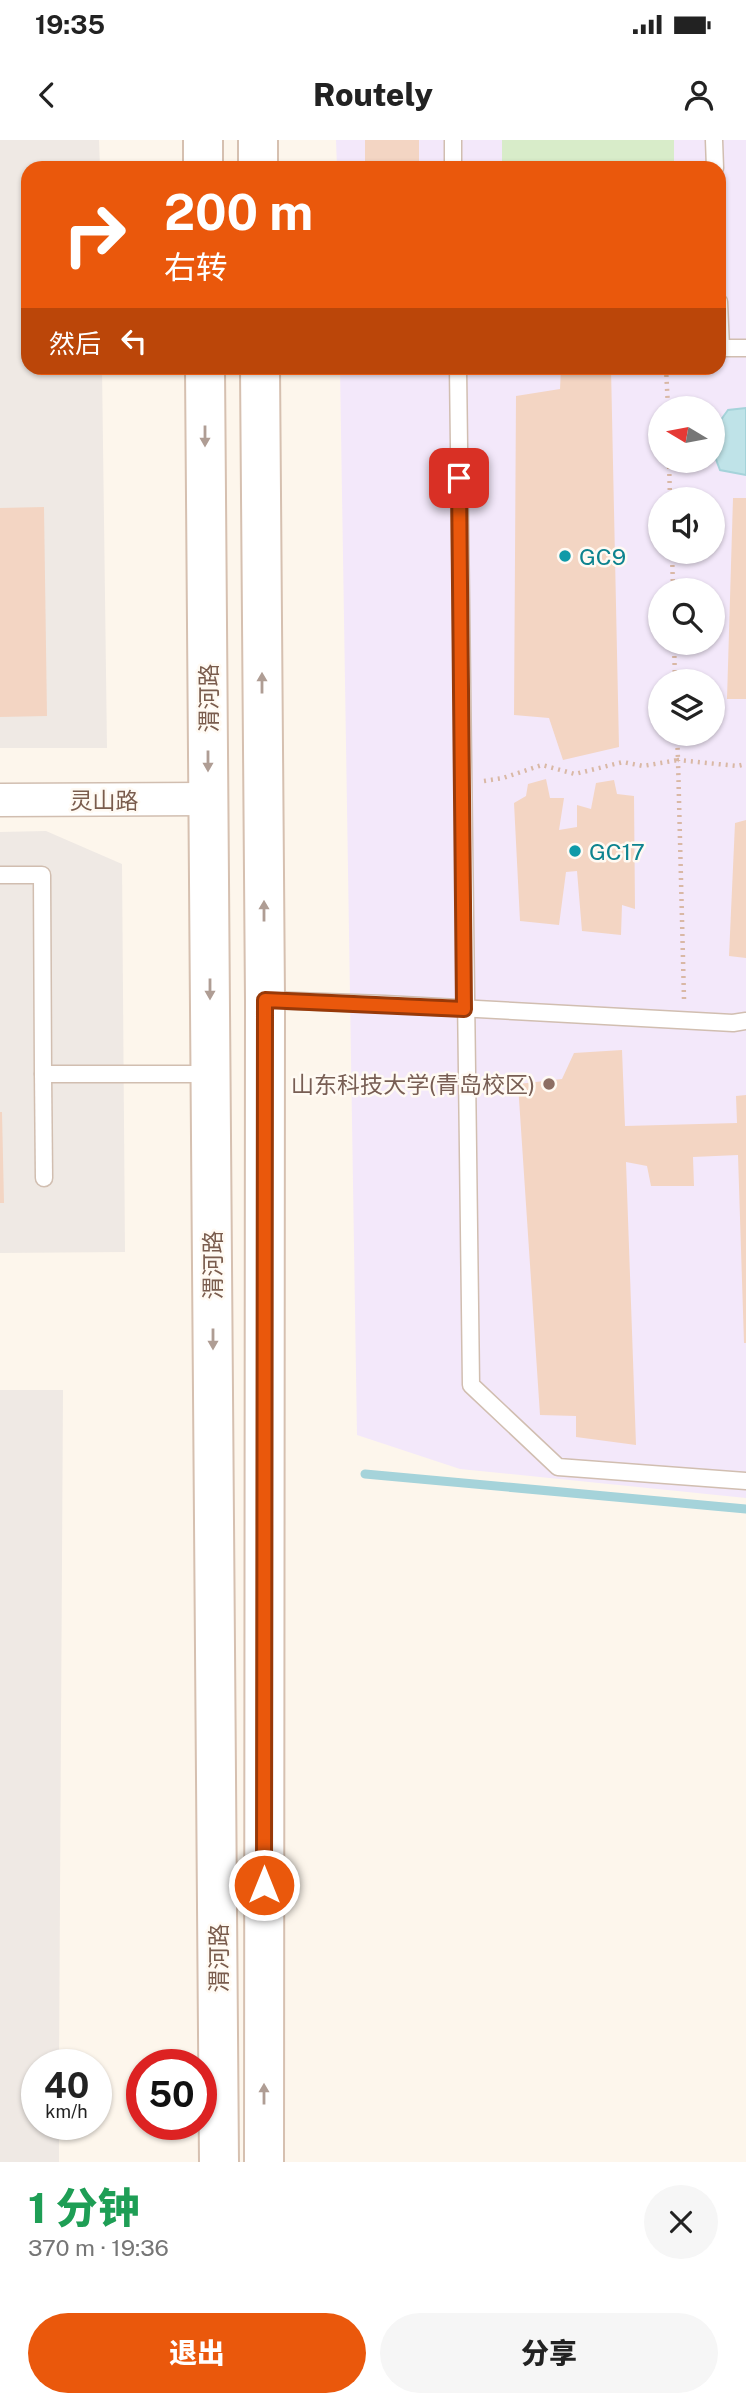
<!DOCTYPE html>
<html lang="zh">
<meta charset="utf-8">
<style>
:root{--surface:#fff;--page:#f6f6f6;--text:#222;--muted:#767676;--accent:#ea580c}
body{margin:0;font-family:"Public Sans","Noto Sans SC",sans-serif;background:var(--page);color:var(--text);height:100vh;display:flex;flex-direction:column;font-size:26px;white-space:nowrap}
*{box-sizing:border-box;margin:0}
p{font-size:23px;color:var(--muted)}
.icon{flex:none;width:38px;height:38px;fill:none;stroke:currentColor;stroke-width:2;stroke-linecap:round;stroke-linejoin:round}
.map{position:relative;height:2022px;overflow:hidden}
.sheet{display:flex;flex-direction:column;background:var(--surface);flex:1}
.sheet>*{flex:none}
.hud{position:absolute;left:21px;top:21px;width:705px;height:214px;border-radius:21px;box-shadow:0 2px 5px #0004;background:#ea580c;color:#fff;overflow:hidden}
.needle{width:46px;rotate:280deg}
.fabs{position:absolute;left:648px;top:256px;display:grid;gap:14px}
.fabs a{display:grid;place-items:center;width:77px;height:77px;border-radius:50%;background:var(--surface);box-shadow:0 2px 5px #0004;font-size:35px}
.speed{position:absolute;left:21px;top:1909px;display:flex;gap:14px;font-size:35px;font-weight:700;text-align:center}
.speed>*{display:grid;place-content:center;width:91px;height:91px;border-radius:50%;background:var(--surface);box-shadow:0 2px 5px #0004;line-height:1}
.speed small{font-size:18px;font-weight:400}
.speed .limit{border:10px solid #d22;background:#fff;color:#111}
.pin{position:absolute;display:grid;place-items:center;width:60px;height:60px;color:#fff;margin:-30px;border-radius:14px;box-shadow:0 4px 10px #0006}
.me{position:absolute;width:77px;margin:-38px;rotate:0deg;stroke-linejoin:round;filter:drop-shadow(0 0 5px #0008)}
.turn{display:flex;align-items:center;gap:24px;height:147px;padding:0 28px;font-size:32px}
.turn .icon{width:91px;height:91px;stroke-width:2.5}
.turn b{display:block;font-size:49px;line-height:60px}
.then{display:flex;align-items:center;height:66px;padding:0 28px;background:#0003;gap:14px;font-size:26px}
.round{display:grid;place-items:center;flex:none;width:74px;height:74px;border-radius:37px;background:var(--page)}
.headline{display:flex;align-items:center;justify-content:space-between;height:119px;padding:0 28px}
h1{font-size:42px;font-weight:800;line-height:52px;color:#1e9e55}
.cta{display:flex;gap:14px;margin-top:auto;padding:14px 28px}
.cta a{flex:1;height:80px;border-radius:42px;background:var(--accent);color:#fff;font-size:28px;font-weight:800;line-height:80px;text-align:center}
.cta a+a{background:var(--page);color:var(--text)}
.status{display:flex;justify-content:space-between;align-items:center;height:49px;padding:0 35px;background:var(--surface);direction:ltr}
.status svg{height:19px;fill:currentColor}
header{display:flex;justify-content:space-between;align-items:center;height:91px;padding:0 28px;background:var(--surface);font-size:32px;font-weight:800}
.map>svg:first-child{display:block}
.industrial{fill:#efe9e4}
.education{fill:#f3e8fa;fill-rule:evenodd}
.green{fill:#d8ecc9}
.water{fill:#bfe3e8;stroke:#a5d3da;stroke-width:2}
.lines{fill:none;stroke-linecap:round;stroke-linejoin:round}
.stream{stroke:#a5d3da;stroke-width:9}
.building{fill:#f3d5c3}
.service-casing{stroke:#d1beb0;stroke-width:19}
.minor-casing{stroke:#d1beb0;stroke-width:35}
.secondary-casing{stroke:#d6c0b0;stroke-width:42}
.path{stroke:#d9b8a5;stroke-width:4.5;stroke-dasharray:2 5;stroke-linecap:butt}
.service{stroke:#fff;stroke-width:16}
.minor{stroke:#fff;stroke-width:32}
.secondary{stroke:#fff;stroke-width:38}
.oneway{fill:#af9d94}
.route-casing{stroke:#983908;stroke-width:18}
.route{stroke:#ea580c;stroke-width:12}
.culture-dot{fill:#0f9aa8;stroke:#fffaf3;stroke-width:2.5}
.education-dot{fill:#8d6e63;stroke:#fffaf3;stroke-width:2.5}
.labels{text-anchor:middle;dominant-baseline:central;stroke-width:5;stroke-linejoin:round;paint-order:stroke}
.culture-label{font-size:23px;fill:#0d838f;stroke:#fffaf3;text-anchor:start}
.street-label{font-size:23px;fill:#7a5c4d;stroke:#fffaf3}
.education-label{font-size:23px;fill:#785e54;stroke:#fffaf3;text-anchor:end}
</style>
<div class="status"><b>19:35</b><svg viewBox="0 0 49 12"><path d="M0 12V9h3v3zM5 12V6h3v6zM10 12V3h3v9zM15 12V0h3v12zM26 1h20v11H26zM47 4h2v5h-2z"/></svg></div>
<header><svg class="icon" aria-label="back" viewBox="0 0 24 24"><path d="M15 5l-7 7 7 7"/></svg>Routely<svg class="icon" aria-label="person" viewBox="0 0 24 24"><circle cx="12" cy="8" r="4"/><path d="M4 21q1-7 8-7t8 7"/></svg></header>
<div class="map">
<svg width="746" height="2022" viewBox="0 0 746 2022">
<rect width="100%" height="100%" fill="#fdf6ec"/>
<g class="industrial">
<polygon points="0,0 99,0 100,28 28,28 28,228 102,228 107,608 0,608"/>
<polygon points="46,691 122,724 125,1112 0,1113 0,692"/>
<polygon points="0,1250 63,1250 59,1925 37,1925 37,1984 59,1985 59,2022 0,2022"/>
</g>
<path class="education" d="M336 0H746V1358L460 1329 357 1295 340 228H719V28H337ZM660 268H712V320H660ZM660 359H712V411H660ZM660 450H712V502H660ZM660 541H712V593H660Z"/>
<rect class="green" x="502" y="0" width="172" height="28"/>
<path class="water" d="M746 268V335L720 330C708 299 709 296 728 270Z"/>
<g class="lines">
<polyline class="stream" points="365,1334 746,1369"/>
</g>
<g class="building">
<rect x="365" y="0" width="54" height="28"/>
<polygon points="561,228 611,228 619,607 563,620 549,578 514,575 516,256 560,249"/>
<polygon points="733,358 746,358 746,559 727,559"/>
<polygon points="44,367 47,576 0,577 0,368"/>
<polygon points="546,639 550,658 564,658 559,690 577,687 577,665 591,669 596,643 614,640 617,654 634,656 635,769 622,765 621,795 582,791 577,731 566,732 559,785 520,781 514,663 526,656 528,644"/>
<polygon points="746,680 746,818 729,816 735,683"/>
<polygon points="622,910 625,986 737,983 736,956 746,955 746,1203 744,1203 738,1015 693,1017 694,1046 651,1046 647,1026 626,1022 636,1305 576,1297 576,1276 540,1275 518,944 562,939 574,913"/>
<polygon points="0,972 2,972 4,1063 0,1063"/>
</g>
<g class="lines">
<g class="service-casing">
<g id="service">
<polyline points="453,0 453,28"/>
<polyline points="714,0 715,28"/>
<polyline points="719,162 721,208"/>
<polyline points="719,208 746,208"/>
<polyline points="458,228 471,1245 558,1327 746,1341"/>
<polyline points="0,735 42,735 43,934 210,934"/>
<polyline points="265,860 385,864 733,883 746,881"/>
<polyline points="43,934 44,1038"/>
</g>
</g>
<g class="minor-casing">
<polyline id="minor" points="0,660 208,659"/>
</g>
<g class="secondary-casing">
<g id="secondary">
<polyline points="203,0 203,28"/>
<polyline points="258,0 258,28"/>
<polyline points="205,228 219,2022"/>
<polyline points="260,228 265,860 264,2022"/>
</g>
</g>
<g class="path">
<polyline points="666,228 668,268"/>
<polyline points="669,320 670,359"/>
<polyline points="672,411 673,450"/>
<polyline points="674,502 675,541"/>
<polyline points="484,641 503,638 542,625 575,634 623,622 643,626 678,620 677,593"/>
<polyline points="684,859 678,620 737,626 746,624"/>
</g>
<use href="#service" class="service"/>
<use href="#minor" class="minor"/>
<use href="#secondary" class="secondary"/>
</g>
<defs><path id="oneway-solid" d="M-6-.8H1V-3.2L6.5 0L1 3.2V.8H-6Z" transform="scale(1.75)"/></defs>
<g class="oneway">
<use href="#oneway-solid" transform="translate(205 296) rotate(90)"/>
<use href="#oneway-solid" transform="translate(262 543) rotate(-90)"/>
<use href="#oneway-solid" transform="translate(208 621) rotate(90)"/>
<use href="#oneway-solid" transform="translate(264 771) rotate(-90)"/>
<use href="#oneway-solid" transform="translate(210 849) rotate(90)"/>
<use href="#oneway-solid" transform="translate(213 1199) rotate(90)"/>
<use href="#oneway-solid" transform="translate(264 1954) rotate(-90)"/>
</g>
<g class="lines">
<g class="route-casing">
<polyline id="route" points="264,1745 265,860 464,869 459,338"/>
</g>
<use href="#route" class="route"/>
</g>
<g class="culture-dot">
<circle cx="565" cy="416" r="7"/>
<circle cx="575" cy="711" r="7"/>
</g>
<circle class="education-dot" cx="549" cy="944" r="7"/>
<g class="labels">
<g class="culture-label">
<text x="579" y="416">GC9</text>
<text x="589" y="711">GC17</text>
</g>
<g class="street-label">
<text transform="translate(208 558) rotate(-90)">渭河路</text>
<text x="104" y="660">灵山路</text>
<text transform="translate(212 1125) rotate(-90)">渭河路</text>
<text transform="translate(218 1818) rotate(-90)">渭河路</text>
</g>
<g class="education-label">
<text x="535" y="944">山东科技大学(青岛校区)</text>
</g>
</g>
</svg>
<div class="fabs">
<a><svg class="needle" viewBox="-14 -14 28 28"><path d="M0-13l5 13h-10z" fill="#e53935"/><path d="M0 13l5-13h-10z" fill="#767676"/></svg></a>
<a><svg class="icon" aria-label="sound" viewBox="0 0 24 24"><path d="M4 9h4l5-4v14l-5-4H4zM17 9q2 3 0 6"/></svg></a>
<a><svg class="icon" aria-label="search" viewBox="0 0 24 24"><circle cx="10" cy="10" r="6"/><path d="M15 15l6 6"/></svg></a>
<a><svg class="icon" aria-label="layers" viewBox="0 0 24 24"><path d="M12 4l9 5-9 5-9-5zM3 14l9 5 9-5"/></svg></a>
</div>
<div class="speed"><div>40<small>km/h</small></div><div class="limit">50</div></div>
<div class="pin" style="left:459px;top:338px;background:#d93025"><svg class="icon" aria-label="arrive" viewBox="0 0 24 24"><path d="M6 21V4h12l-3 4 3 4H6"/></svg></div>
<svg class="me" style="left:264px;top:1745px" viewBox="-20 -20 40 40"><circle r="17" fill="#ea580c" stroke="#fff" stroke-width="3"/><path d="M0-11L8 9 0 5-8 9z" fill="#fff"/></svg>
<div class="hud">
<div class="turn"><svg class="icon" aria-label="right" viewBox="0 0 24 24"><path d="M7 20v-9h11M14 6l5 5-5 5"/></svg><div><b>200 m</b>右转</div></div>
<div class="then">然后<svg class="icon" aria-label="left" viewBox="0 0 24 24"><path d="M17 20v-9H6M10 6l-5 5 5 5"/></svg></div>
</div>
</div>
<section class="sheet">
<div class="headline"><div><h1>1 分钟</h1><p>370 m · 19:36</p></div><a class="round"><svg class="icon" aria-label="close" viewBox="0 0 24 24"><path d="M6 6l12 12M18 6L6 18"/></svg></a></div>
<div class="cta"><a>退出</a><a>分享</a></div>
</section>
